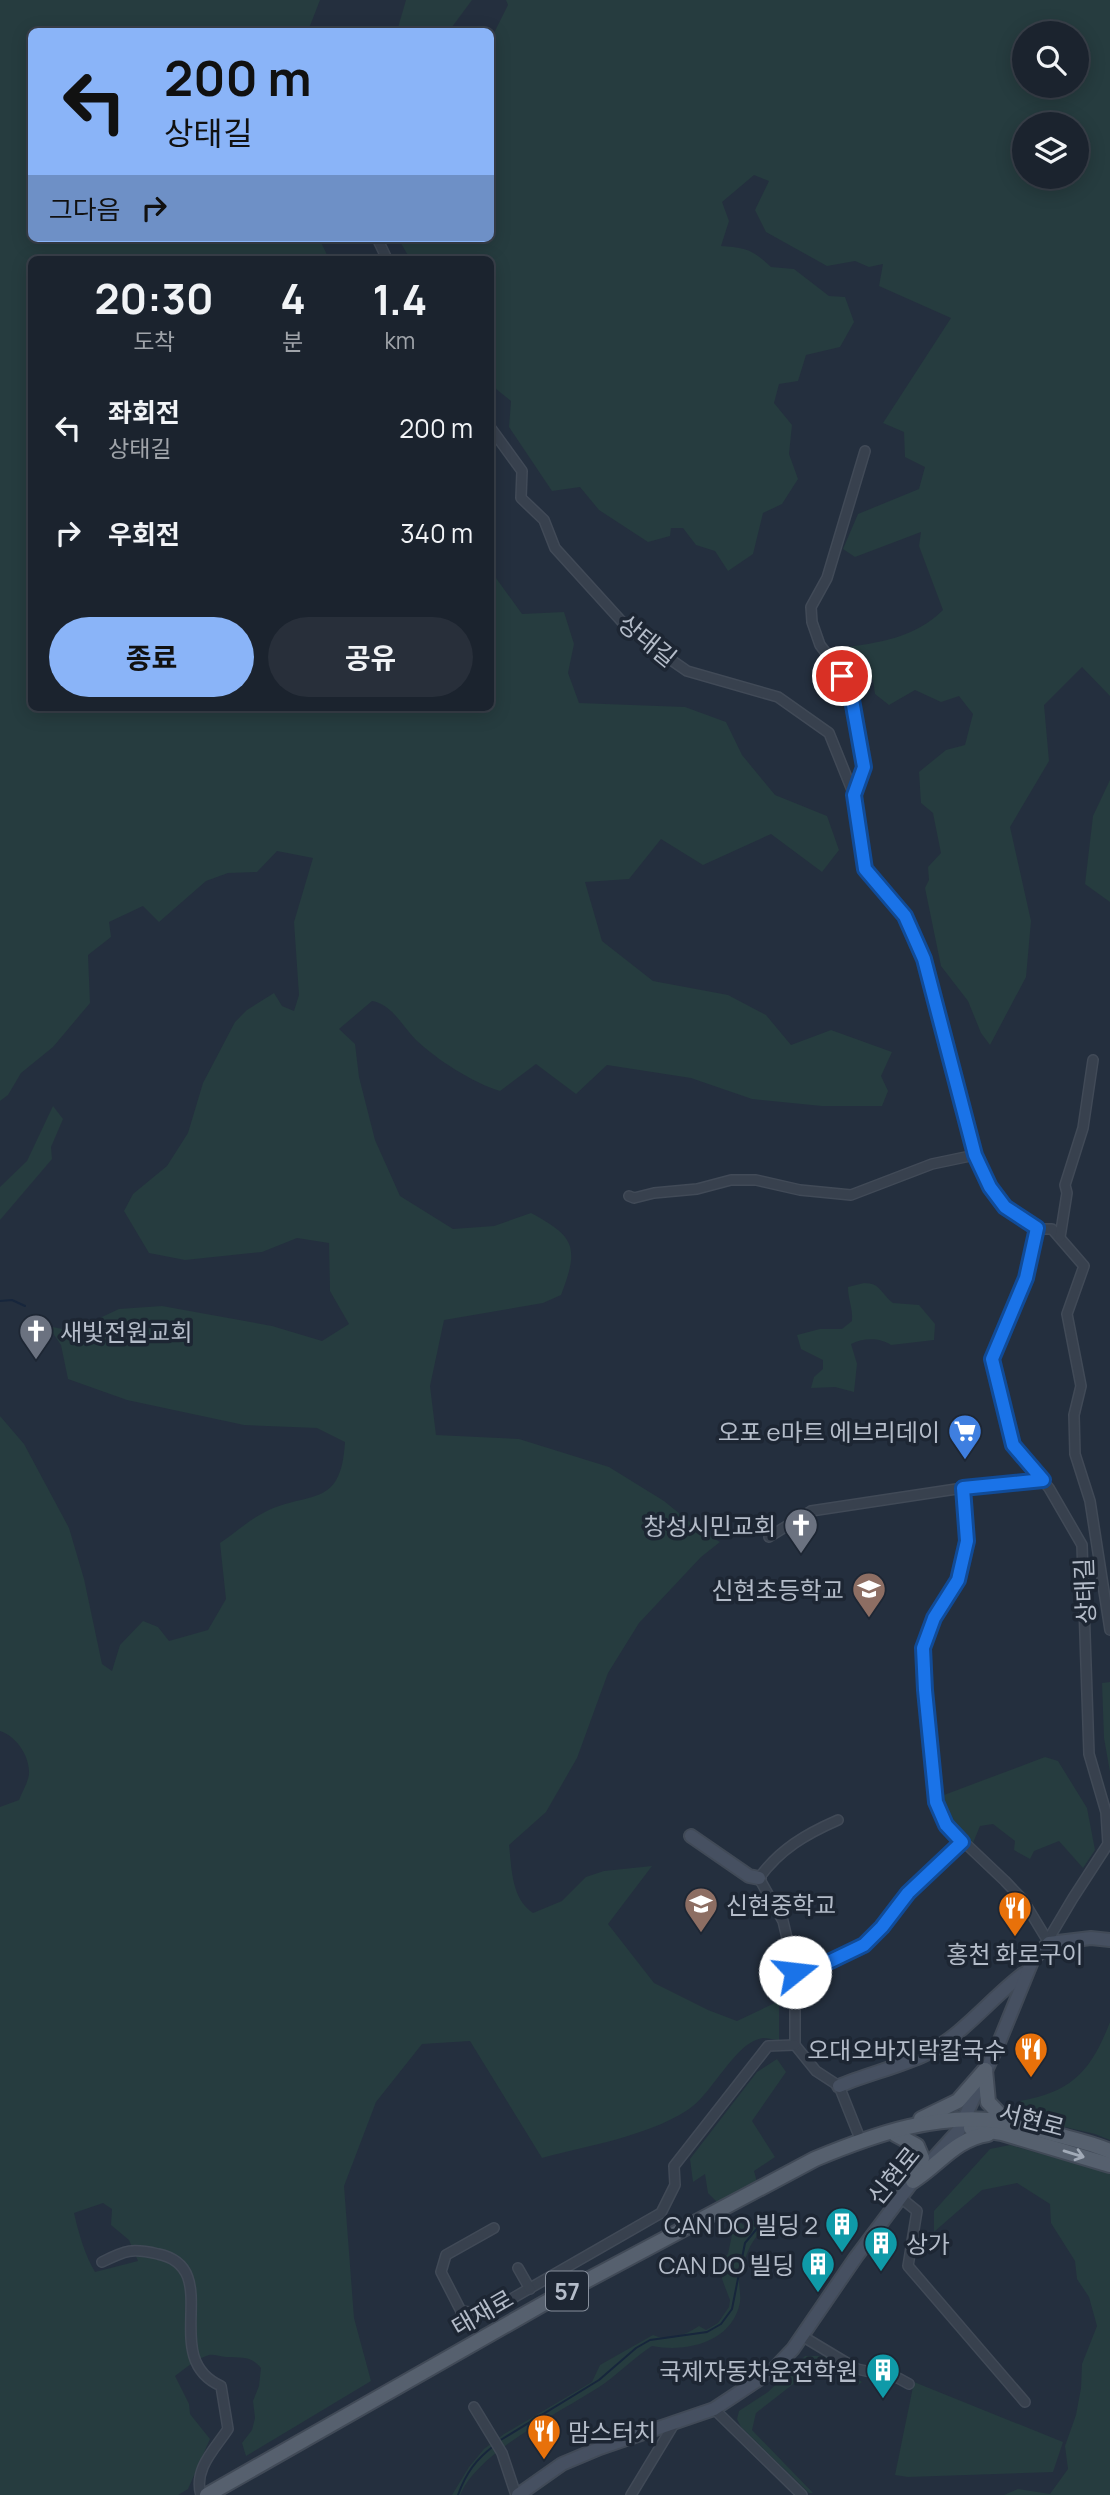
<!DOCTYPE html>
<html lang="ko">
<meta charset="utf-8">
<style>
:root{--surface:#1b232e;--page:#282f3a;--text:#f1f3f6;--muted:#a0a4aa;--line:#39404a;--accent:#8ab4f8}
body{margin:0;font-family:Manrope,"Noto Sans KR",sans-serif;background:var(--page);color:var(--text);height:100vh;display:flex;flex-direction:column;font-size:26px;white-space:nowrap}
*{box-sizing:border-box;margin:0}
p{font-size:23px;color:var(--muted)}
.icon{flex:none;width:38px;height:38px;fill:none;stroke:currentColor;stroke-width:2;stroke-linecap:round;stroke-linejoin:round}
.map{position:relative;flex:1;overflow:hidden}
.side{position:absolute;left:28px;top:256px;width:466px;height:455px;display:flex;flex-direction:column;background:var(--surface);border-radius:10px;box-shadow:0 4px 18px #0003,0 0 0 2px var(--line)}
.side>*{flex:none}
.hud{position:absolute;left:28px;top:28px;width:466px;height:214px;border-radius:10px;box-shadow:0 4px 18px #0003,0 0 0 2px var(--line);background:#8ab4f8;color:#111;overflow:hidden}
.buttons{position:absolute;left:1012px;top:21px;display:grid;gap:14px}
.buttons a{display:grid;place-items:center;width:77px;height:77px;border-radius:50%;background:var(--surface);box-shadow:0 4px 18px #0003,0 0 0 2px var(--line);font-size:35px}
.pin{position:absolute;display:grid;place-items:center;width:60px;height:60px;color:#fff;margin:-30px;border:4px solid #fff;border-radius:50%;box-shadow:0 2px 7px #0007}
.me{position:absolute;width:77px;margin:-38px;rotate:74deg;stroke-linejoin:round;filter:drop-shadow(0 0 5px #0008)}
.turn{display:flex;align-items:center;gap:24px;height:147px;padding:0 21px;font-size:32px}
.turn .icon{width:91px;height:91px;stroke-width:2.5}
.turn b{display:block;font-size:49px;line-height:60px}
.then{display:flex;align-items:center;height:66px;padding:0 21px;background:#0003;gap:14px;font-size:26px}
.eta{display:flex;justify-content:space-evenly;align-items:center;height:119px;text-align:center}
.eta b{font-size:42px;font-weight:700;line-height:49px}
.action{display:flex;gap:14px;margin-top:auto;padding:14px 21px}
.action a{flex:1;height:80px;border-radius:42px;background:var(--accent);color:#111;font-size:28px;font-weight:700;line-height:80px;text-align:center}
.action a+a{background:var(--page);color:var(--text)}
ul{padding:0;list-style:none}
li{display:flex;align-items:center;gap:21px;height:105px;padding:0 21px}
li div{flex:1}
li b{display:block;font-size:26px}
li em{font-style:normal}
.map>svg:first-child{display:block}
.green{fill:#263c3f;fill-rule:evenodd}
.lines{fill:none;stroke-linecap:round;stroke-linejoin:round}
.stream{stroke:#17263c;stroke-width:2}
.street-casing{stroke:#414a57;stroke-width:12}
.secondary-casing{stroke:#414a57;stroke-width:16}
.primary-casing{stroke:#414a57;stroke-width:18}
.street{stroke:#38414e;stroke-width:9}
.secondary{stroke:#465061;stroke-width:12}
.primary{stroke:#56606e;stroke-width:14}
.oneway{stroke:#a1aab7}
.route-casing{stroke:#114b97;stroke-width:18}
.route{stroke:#1a73e8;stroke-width:12}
.labels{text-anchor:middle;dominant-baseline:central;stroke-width:7;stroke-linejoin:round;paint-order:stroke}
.shield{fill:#1d2633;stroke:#878f9c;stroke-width:2}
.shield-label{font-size:23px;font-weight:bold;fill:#b4bcc9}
.street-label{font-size:24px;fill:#b4bcc9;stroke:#1d2633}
.poi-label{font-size:24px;fill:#b4bcc9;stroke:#1d2633;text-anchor:end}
</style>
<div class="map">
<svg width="1110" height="2495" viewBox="0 0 1110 2495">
<rect width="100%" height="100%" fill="#242f3e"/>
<g class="green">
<path d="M0 0H320L308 31 32 32V238H319L329 259H32V707H490V576L496 578 522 614 564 612 574 644 568 673 579 703 685 707 726 722 742 755 775 795 827 816 839 850 822 872 771 834 703 865 661 839 629 879 585 882 602 941 653 981 728 995 766 1015 791 1045 831 1030 892 1052 881 1076 888 1091 882 1106H822L752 1099 691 1078 607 1065 576 1094 536 1064 500 1091C473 1083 436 1059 416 1040 403 1027 392 1004 372 1001L339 1029 355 1044 359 1077 375 1140 400 1196 453 1229 494 1226 531 1213C576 1237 579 1248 561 1295L543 1303 444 1320 430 1386 436 1435 519 1439 609 1467 664 1501 701 1531 720 1542 701 1557 639 1623 608 1673 577 1758 546 1812 509 1845C512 1869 511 1898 533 1913L562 1901 586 1877 604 1871 652 1866 608 1924 654 1983 708 2010 737 2021 779 2001V2040C774 2040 768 2038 763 2038 735 2041 712 2096 686 2111 644 2137 590 2145 542 2158L470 2041 422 2044 376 2102 344 2186 354 2318 371 2381 246 2456 242 2443 252 2430 255 2418 253 2401 259 2386 261 2368C250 2355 242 2358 226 2357 221 2357 214 2354 209 2355 198 2358 184 2369 175 2376L189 2404 190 2414 210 2439 188 2489 178 2495H0V1807L19 1800C22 1792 28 1783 29 1774 30 1756 16 1736 0 1731V1416L24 1444 69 1528 84 1579 102 1664 112 1671 120 1645 143 1621 158 1627 169 1641 208 1630 226 1599 220 1543C235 1533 249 1520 265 1512 309 1490 341 1510 345 1442L317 1428 244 1425 127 1400 68 1379 61 1345 48 1326 72 1331 119 1309 162 1306 272 1326 322 1341 349 1324 330 1291 329 1243 297 1238 262 1252 185 1260 149 1253 124 1211 133 1194 167 1166 188 1133 203 1083 235 1022 247 1010 274 993 282 1006 294 1011 299 995 294 922 313 858 277 851 257 872 228 873 206 881 159 922 143 906 109 922 111 937 88 955 90 1003 53 1047 21 1073 8 1095 0 1101ZM103 2203 112 2209 111 2225 129 2240 138 2261 95 2272C85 2256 78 2231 74 2213Z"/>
<polygon points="406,0 472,0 449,31 397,31"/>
<path d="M506 0H1110V696L1082 667 1044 705 1049 761 1010 827 1031 921 1026 977 990 1045 981 1033 968 1001 941 966 925 888 929 880 928 867 941 853 933 813 921 803 919 772 946 750 965 745 973 714 959 696 941 702 915 690 889 705 875 694 873 680 856 670 840 648C878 643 915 638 943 610L919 546 921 532 855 557 843 549 858 514 919 489 925 467 905 457 904 432 883 423 951 318 879 286 883 264 869 267 855 261 827 266 766 232 755 210 769 181 754 175 722 202 729 221 721 246C746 248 752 249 771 267L794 269 829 296 845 297 854 322 840 347 806 355 798 381 779 384 774 403 792 425 789 454 798 479 782 504 763 513 753 554 728 571 715 551 696 545 683 528H671L670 536 648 542 599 510 580 487 552 491 509 427 511 401 490 384V259H410L398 238H490V67L493 35 508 5ZM1024 33H1076V86H1024ZM1024 124H1076V177H1024Z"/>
<polygon points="1110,780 1110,902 1085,884 1093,816"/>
<polygon points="53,1106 63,1119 51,1147 52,1159 0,1220 0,1187 27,1161"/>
<path d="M864 1283C881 1283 881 1294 893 1303L919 1305 935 1324 934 1340 891 1345C880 1337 862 1338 851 1344L857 1364 854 1392 835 1387 811 1388 814 1377 823 1369V1360L801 1349 797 1335 820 1329H842L852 1321C853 1308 848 1300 848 1287Z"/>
<polygon points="1110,1682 1110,1772 1104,1738 1102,1683"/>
<polygon points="1045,1757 1058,1761 1087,1808 1095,1850 1083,1868 1059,1841 1034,1851 1030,1859 1014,1850 1015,1841 993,1824 980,1826 973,1843 946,1813 944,1795"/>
<path d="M1110 2022V2140L1095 2134 1013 2115 1020 2101C1072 2092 1091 2071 1110 2022Z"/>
<polygon points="777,2059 786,2072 752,2121 775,2157 754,2171 757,2182 717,2202 708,2193 705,2174 693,2182 690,2159 757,2072"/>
<polygon points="1010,2145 1110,2173 1110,2495 1004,2495 1018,2489 1050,2494 1068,2469 1065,2446 1076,2415 1081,2388 1082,2364 1097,2326 1089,2297 1077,2279 1075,2261 1051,2223 1050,2204 1017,2183 982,2190 934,2232 934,2211 990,2149"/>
<path d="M767 2214 772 2218C764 2229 754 2237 749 2249 745 2258 740 2271 739 2280 739 2288 741 2295 740 2302 733 2342 686 2353 652 2346 635 2357 621 2371 605 2383 564 2411 479 2450 460 2495H452L469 2467 484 2449 504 2434 592 2382 600 2365 653 2335C669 2342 686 2335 699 2326L706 2330 718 2323 729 2307 730 2300 722 2279 723 2258 728 2254 734 2225 741 2223 745 2226Z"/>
<polygon points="805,2356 827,2356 833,2365 862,2382 858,2385 824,2369 810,2371 756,2413 752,2430 813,2493 809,2493 741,2427 737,2419 739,2411 768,2392"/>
<polygon points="914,2382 1063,2442 1053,2472 908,2477 895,2475"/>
</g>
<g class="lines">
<g class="stream">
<polyline points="0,1301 12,1300 25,1306"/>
<polyline points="499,2441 599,2380 636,2348 650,2340 707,2332 721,2324 732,2309 745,2243 769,2214"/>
<path d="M458 2495C466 2473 476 2459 495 2445"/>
</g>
<g class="street-casing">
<g id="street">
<polyline points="377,238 387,259"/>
<polyline points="490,427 522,471 521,498 544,520 555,548 624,624 651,646 687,671 778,697 829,733 854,795"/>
<polyline points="865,451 827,578 811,607 812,622 820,645 849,683 864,767 854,795 865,869 905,916 924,959 975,1155 990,1187 1005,1207 1037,1229 1026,1278 992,1359 1013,1445 1049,1488 1082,1545 1089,1754 1106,1812 1108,1844 1073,1898 1051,1935 1049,1943"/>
<polyline points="629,1196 634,1198 654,1193 697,1189 731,1180 756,1180 800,1190 851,1195 932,1164 975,1155"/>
<polyline points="1037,1229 1052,1229 1084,1266 1067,1314 1081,1386 1074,1415 1075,1454 1090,1501 1110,1630"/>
<polyline points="1060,1237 1067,1193 1065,1185 1083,1128 1093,1060"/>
<polyline points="963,1488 967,1541 958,1580 934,1618 924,1648 925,1691 936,1802 946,1825 1005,1881 1023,1900 1049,1943"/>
<polyline points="769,1537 811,1511 963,1488 1043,1480"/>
<path d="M838 1820C806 1834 780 1849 759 1878L783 1921 795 1972V2045L816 2071 839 2086 859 2136"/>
<polyline points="795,1972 812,1970 864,1945 882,1927 908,1893 962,1841"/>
<polyline points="901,2198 917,2211 908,2266 1025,2402"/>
<polyline points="494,2228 446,2255 441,2272 461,2311 485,2314 661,2213 675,2185 674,2166 768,2046 795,2045"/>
<path d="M102 2262C126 2250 132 2248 158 2254 226 2268 157 2358 221 2386L228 2429C215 2449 193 2469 201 2495"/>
<polyline points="518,2268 530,2289"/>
<polyline points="802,2336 857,2369 898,2378 909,2384"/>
<polyline points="474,2407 502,2453 516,2495"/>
<polyline points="714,2409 802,2495"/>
<polyline points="631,2495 674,2424"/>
</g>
</g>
<g class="secondary-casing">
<g id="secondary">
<polyline points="691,1836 749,1876 759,1878"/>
<path d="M839 2086C867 2074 899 2067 926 2054 964 2034 990 1999 1023 1974"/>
<polyline points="518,2495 562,2464 600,2448 714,2409 773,2370 793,2349 856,2257 913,2181 959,2130 1000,2040 1033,1959 1049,1943 1091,1938 1110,1940"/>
</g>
</g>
<g class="primary-casing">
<g id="primary">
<polyline points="985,2070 988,2102 1007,2122"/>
<polyline points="921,2119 958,2101 985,2070"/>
<polyline points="971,2128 1002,2133 1110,2165"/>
<polyline points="895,2134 917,2146 922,2158 914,2180"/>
<path d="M913 2181C939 2165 955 2139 988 2134"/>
<path d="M207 2495 550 2300 815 2159C875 2134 940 2111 1007 2122 1023 2124 1038 2130 1054 2134 1072 2139 1092 2143 1110 2151"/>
</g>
</g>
<use href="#street" class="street"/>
<use href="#secondary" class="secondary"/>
<use href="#primary" class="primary"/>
</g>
<defs><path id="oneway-shaft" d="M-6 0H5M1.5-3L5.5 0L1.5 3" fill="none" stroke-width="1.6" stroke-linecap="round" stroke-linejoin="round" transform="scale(1.75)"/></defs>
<use class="oneway" href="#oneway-shaft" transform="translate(1074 2154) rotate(17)"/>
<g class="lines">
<g class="route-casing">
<polyline id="route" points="795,1972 812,1970 864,1945 882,1927 908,1893 962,1842 946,1825 936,1802 925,1690 923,1648 934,1618 958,1580 967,1541 963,1488 1043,1480 1013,1445 992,1359 1026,1278 1037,1228 1005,1207 990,1187 975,1155 924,959 905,916 865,869 854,795 864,767 849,683 842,676"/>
</g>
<use href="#route" class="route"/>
</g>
<defs>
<g id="church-pin" transform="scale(1.75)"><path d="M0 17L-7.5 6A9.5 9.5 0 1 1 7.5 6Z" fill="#6b7280" stroke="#1d2633"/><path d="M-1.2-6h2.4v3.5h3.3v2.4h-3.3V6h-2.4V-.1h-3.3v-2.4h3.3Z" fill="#fff"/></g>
<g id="supermarket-pin" transform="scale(1.75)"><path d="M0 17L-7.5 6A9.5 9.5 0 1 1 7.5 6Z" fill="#3f7fe0" stroke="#1d2633"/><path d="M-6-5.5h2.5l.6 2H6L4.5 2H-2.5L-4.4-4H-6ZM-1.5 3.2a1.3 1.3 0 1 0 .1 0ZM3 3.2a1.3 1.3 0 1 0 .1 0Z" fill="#fff"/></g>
<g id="school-pin" transform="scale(1.75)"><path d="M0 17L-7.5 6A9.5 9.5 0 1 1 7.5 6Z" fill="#8d6e63" stroke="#1d2633"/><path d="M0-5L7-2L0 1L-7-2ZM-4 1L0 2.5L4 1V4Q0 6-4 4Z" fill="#fff"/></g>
<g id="restaurant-pin" transform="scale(1.75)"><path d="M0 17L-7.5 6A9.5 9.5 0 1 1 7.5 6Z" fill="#e8710a" stroke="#1d2633"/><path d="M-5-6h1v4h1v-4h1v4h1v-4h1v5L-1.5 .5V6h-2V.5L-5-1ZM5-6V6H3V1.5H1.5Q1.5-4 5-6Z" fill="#fff"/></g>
<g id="building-pin" transform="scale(1.75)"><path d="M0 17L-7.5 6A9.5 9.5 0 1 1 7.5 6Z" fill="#0f9aa8" stroke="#1d2633"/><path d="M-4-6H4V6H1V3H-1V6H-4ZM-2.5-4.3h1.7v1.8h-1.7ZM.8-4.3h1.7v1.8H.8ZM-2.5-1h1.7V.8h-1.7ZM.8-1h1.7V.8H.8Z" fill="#fff"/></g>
</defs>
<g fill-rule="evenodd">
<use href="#church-pin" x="36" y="1331"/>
<use href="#supermarket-pin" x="965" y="1431"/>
<use href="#church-pin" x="801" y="1525"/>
<use href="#school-pin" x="869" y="1589"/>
<use href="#school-pin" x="701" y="1904"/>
<use href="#restaurant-pin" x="1015" y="1908"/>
<use href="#restaurant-pin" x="1031" y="2049"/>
<use href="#building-pin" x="842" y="2224"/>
<use href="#building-pin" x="881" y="2243"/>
<use href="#building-pin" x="818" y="2264"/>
<use href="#building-pin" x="883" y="2370"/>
<use href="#restaurant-pin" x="544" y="2431"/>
</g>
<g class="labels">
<rect class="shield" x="546" y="2271.5" width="42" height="39" rx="5"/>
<g class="shield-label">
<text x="567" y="2291">57</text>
</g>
<g class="street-label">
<text transform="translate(648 640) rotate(39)">상태길</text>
<text transform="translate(1084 1591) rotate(-92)">상태길</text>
<text transform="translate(1032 2119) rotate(15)">서현로</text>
<text transform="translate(893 2175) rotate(-51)">신현로</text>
<text transform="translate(482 2312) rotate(-30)">태재로</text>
</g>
<g class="poi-label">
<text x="60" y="1331" text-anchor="start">새빛전원교회</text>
<text x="940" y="1431">오포 e마트 에브리데이</text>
<text x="776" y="1525">창성시민교회</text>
<text x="844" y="1589">신현초등학교</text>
<text x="726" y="1904" text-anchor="start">신현중학교</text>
<text x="1015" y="1953" text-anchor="middle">홍천 화로구이</text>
<text x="1006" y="2049">오대오바지락칼국수</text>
<text x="818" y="2224">CAN DO 빌딩 2</text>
<text x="906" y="2243" text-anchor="start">상가</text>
<text x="794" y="2264">CAN DO 빌딩</text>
<text x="858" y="2370">국제자동차운전학원</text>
<text x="568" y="2431" text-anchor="start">맘스터치</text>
</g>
</g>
</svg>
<div class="buttons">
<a><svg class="icon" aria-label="search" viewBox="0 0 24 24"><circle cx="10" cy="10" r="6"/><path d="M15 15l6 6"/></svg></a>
<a><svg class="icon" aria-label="layers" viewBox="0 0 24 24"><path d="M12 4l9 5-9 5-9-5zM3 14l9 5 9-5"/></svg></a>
</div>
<div class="pin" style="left:842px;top:676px;background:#d93025"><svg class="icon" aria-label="arrive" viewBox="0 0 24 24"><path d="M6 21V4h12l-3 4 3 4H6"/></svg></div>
<svg class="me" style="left:795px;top:1972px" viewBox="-20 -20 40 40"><circle r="19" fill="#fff"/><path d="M0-13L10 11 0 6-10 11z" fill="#1a73e8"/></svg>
<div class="hud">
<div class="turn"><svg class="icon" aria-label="left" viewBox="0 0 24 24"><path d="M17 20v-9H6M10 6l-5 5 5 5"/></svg><div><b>200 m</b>상태길</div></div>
<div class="then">그다음<svg class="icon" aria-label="right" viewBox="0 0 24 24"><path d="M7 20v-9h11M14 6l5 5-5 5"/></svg></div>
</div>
<section class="side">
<div class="eta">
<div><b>20:30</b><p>도착</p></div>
<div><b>4</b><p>분</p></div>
<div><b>1.4</b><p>km</p></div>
</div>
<ul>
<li><svg class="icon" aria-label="left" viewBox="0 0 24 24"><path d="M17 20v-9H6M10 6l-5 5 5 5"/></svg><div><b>좌회전</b><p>상태길</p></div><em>200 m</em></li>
<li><svg class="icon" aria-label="right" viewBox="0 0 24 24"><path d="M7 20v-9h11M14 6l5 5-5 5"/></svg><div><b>우회전</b></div><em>340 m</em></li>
</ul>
<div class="action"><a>종료</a><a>공유</a></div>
</section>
</div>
